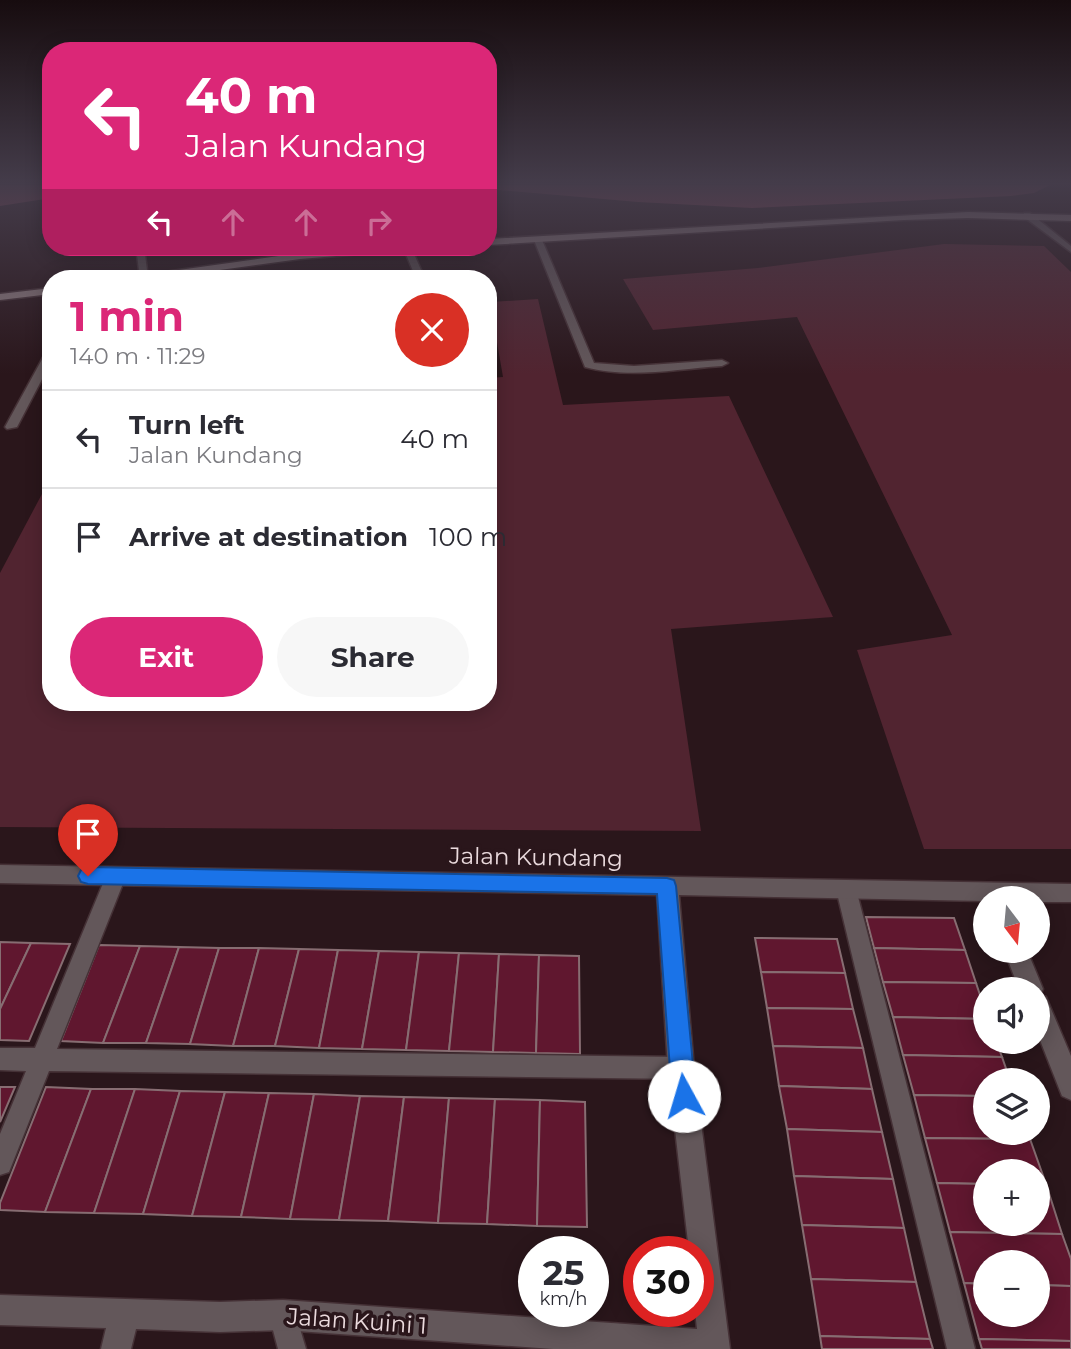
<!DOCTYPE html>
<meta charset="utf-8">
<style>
:root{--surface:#fff;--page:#f7f7f7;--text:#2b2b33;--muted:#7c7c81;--line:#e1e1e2;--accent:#db2777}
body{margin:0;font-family:Montserrat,sans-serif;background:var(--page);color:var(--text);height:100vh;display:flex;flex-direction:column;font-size:26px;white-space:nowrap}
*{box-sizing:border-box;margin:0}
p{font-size:23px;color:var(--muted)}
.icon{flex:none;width:38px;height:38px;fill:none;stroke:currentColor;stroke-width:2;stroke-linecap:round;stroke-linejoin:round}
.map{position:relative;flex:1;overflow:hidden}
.sheet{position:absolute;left:42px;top:270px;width:455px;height:441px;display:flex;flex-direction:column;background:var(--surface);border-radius:28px;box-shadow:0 4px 18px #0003}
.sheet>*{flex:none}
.banner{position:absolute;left:42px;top:42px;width:455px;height:214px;border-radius:28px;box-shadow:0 4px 18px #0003;background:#db2777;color:#fff;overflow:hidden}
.needle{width:46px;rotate:164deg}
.tools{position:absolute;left:973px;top:886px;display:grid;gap:14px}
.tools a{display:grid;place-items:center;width:77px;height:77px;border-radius:50%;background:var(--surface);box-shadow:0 4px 18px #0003;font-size:35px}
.speed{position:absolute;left:518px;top:1236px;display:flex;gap:14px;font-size:35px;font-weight:700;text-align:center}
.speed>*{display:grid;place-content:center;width:91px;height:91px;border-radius:50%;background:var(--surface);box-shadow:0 4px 18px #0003;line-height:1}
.speed small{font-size:18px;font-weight:400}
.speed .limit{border:10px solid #d22;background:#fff;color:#111}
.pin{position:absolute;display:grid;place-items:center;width:60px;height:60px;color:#fff;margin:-72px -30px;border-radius:50% 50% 50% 0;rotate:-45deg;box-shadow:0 0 7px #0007}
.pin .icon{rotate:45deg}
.me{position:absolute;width:77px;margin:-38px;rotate:354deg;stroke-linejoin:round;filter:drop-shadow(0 0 5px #0008)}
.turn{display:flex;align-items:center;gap:24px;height:147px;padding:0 28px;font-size:32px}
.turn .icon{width:91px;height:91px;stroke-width:2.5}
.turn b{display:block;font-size:49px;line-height:60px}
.lanes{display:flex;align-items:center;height:66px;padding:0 28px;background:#0003;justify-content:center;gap:35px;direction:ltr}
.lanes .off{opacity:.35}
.round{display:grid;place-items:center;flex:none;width:74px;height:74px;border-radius:37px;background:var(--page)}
.overview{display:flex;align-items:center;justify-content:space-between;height:119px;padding:0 28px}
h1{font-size:42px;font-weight:700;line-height:52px;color:var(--accent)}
.button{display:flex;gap:14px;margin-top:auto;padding:14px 28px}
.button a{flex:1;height:80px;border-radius:42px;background:var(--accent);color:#fff;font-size:28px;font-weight:700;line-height:80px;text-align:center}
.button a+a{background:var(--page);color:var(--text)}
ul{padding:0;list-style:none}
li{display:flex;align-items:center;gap:21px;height:98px;padding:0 28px;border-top:2px solid var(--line)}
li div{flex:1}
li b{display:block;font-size:26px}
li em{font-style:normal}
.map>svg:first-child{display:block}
.green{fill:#512430}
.water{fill:#914358}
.building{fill:#60172f;stroke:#876d72;stroke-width:2}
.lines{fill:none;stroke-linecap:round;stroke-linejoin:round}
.lane-casing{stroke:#453136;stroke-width:3}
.street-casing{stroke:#453136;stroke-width:3}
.secondary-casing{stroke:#453136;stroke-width:3}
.lane{fill:#63575a;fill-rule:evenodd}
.street{fill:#63575a;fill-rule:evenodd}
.secondary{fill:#8b797c;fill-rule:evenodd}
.route{fill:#1a73e8;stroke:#114b97;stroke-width:2}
.labels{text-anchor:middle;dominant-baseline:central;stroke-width:7;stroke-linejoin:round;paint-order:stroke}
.near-street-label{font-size:23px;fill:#eadadd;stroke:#2a161b}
</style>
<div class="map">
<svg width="1071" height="1349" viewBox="0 0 1071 1349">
<rect width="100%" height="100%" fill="#2a161b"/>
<g class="green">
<polygon points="944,244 1044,246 1071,272 1071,849 924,849 857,650 952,635 797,317 653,330 623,279 758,268"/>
<polygon points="538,299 563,405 729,396 833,617 671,629 701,831 0,827 0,573 51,477 51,702 488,702 488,378 503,377 490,302"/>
</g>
<g class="water">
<polygon points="0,185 51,185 51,198 0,206"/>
<polygon points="488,185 1050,185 1034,193 1011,196 752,208 638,202 488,189"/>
</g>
<g class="building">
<polygon points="180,247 247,247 239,255 174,252"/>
<polygon points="866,917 954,918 965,950 874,948"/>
<polygon points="755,938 837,939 845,973 761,972"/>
<polygon points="0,942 31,943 0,1009"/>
<polygon points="31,943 70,944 29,1041 0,1040 0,1009"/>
<polygon points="99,945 140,946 103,1043 61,1041"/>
<polygon points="140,946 179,947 146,1043 103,1043"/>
<polygon points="179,947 219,948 190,1044 146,1043"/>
<polygon points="219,948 259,948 233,1046 190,1044"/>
<polygon points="259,948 299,949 275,1046 233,1046"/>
<polygon points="874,948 965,950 976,983 883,982"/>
<polygon points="299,949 338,950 319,1048 275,1046"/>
<polygon points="338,950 379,951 362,1049 319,1048"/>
<polygon points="379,951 419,952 406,1050 362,1049"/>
<polygon points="419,952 459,953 449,1051 406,1050"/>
<polygon points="459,953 499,954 493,1052 449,1051"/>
<polygon points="499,954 539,955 536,1053 493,1052"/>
<polygon points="539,955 579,956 580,1054 536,1053"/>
<polygon points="761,972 845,973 853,1009 767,1008"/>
<polygon points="883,982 976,983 985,1010 985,1019 893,1017"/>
<polygon points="767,1008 853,1009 863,1048 773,1046"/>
<polygon points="893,1017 985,1019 985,1041 996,1041 1002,1057 903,1055"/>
<polygon points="773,1046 863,1048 872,1089 779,1086"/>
<polygon points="903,1055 1002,1057 1010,1080 985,1080 985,1096 914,1095"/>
<polygon points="779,1086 872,1089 882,1132 787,1129"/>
<polygon points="0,1087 15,1087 0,1122"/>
<polygon points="46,1087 91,1089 45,1212 0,1210 0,1203"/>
<polygon points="91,1089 135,1089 94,1213 45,1212"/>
<polygon points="135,1089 180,1091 143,1214 94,1213"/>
<polygon points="180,1091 225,1092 192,1216 143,1214"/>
<polygon points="225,1092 269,1093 241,1217 192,1216"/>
<polygon points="269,1093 314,1094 290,1219 241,1217"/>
<polygon points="314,1094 360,1096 339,1220 290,1219"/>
<polygon points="914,1095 985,1096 985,1132 1028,1132 1030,1139 925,1138"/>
<polygon points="360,1096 404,1097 388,1221 339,1220"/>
<polygon points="404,1097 449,1098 438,1223 388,1221"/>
<polygon points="449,1098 495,1099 487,1224 438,1223"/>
<polygon points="495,1099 540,1100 537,1226 487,1224"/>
<polygon points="540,1100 585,1102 587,1227 537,1226"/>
<polygon points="787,1129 882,1132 893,1179 794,1176"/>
<polygon points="925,1138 1030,1139 1046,1184 1038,1184 1038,1171 985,1171 985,1184 937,1183"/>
<polygon points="794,1176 893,1179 904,1228 802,1225"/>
<polygon points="937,1183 985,1184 985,1223 1038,1223 1038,1184 1046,1184 1062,1234 950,1232"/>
<polygon points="802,1225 904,1228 916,1282 811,1279"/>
<polygon points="950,1232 1062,1234 1071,1259 1071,1286 1038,1285 1038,1262 985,1262 985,1284 964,1283"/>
<polygon points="811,1279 916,1282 930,1339 820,1336"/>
<polygon points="964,1283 985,1284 985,1314 1038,1314 1038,1285 1071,1286 1071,1341 979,1339"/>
<polygon points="820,1336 930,1339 933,1349 822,1349"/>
<polygon points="979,1339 1071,1341 1071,1349 982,1349"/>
</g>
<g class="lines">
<g class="lane-casing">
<g id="lane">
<polygon points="1024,213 1030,213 1071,246 1071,252 1024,217"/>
<polygon points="136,247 144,247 148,278 140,278"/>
<polygon points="403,247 411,247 421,270 428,278 419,278 413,271"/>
<polygon points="51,349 51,362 17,427 7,429 5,427 46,352"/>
<polygon points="116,868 123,870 126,876 57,1049 681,1057 689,1060 692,1068 689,1076 681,1079 49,1071 9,1172 0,1175 0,1134 26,1071 0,1070 0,1048 35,1048 106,876 109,870"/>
<polygon points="846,881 853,883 856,889 975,1349 947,1349 836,889 839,883"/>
<polygon points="283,1301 293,1305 306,1349 278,1349 269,1315 273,1305"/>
</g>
</g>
<g class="street-casing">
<g id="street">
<path d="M538 237 542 240 594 363 634 366 722 360 728 363 722 366C677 369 629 379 585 367L534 240Z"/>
<polygon points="0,865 1071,884 1071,902 1038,902 1038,898 985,898 985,901 679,895 694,1068 730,1349 553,1349 283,1330 220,1332 136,1329 131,1349 101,1349 106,1328 0,1325 0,1295 220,1302 283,1300 697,1329 695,1311 698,1311 698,1251 689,1251 668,1068 657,895 0,883"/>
<polygon points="1004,950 1027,950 1043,989 1040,995 1046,997 1071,1056 1071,1100 1062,1096 1038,1035 1038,989 1019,989"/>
</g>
</g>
<g class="secondary-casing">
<g id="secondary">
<polygon points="968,212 1071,215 1071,221 968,218 904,220 488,245 488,239"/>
<polygon points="379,247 415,247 410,250 300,259 162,278 138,278 143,275 300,253"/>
<polygon points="51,288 51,294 0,300 0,294"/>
</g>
</g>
<use href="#lane" class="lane"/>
<use href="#street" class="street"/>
<use href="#secondary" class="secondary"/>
</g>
<linearGradient id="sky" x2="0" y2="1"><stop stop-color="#170c0f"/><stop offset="0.49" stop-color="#443c4a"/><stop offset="1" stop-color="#443c4a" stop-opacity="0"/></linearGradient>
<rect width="1071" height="374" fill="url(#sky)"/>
<polygon class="route" points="88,867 667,878 674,880 676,886 696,1096 692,1104 684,1108 676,1104 672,1096 657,894 88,884 81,882 78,876 81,870"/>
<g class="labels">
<g class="near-street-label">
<text transform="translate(536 857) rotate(1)">Jalan Kundang</text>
<text transform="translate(357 1321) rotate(4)">Jalan Kuini 1</text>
</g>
</g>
</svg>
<div class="tools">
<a><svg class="needle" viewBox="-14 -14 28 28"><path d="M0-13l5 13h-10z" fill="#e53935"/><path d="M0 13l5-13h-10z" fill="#7c7c81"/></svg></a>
<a><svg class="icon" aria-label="sound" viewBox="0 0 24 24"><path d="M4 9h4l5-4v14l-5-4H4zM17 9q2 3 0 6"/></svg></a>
<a><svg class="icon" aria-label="layers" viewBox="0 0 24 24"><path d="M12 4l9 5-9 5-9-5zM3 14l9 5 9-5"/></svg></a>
<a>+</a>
<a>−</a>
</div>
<div class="speed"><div>25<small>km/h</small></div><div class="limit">30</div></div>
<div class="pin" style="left:88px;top:876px;background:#d93025"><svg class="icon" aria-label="arrive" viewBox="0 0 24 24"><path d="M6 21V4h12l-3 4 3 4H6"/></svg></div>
<svg class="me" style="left:684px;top:1096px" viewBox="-20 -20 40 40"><circle r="19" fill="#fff"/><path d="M0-13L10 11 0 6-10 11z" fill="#1a73e8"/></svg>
<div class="banner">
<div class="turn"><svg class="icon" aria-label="left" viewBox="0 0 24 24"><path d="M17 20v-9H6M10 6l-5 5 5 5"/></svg><div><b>40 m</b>Jalan Kundang</div></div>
<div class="lanes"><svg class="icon" aria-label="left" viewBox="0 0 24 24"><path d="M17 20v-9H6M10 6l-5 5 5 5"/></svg><svg class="icon off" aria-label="ahead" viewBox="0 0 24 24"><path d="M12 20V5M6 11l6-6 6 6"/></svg><svg class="icon off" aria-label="ahead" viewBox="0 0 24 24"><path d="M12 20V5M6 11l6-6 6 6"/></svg><svg class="icon off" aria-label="right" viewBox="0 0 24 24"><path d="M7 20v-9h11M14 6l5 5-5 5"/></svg></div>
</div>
<section class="sheet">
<div class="overview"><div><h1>1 min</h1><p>140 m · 11:29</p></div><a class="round" style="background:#d93025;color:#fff"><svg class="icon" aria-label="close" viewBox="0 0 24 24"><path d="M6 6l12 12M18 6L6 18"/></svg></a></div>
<ul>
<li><svg class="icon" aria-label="left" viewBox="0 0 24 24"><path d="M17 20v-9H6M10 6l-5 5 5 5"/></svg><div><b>Turn left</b><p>Jalan Kundang</p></div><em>40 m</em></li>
<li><svg class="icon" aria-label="arrive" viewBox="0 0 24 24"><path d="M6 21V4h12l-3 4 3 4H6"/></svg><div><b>Arrive at destination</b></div><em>100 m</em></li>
</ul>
<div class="button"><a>Exit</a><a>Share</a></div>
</section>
</div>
